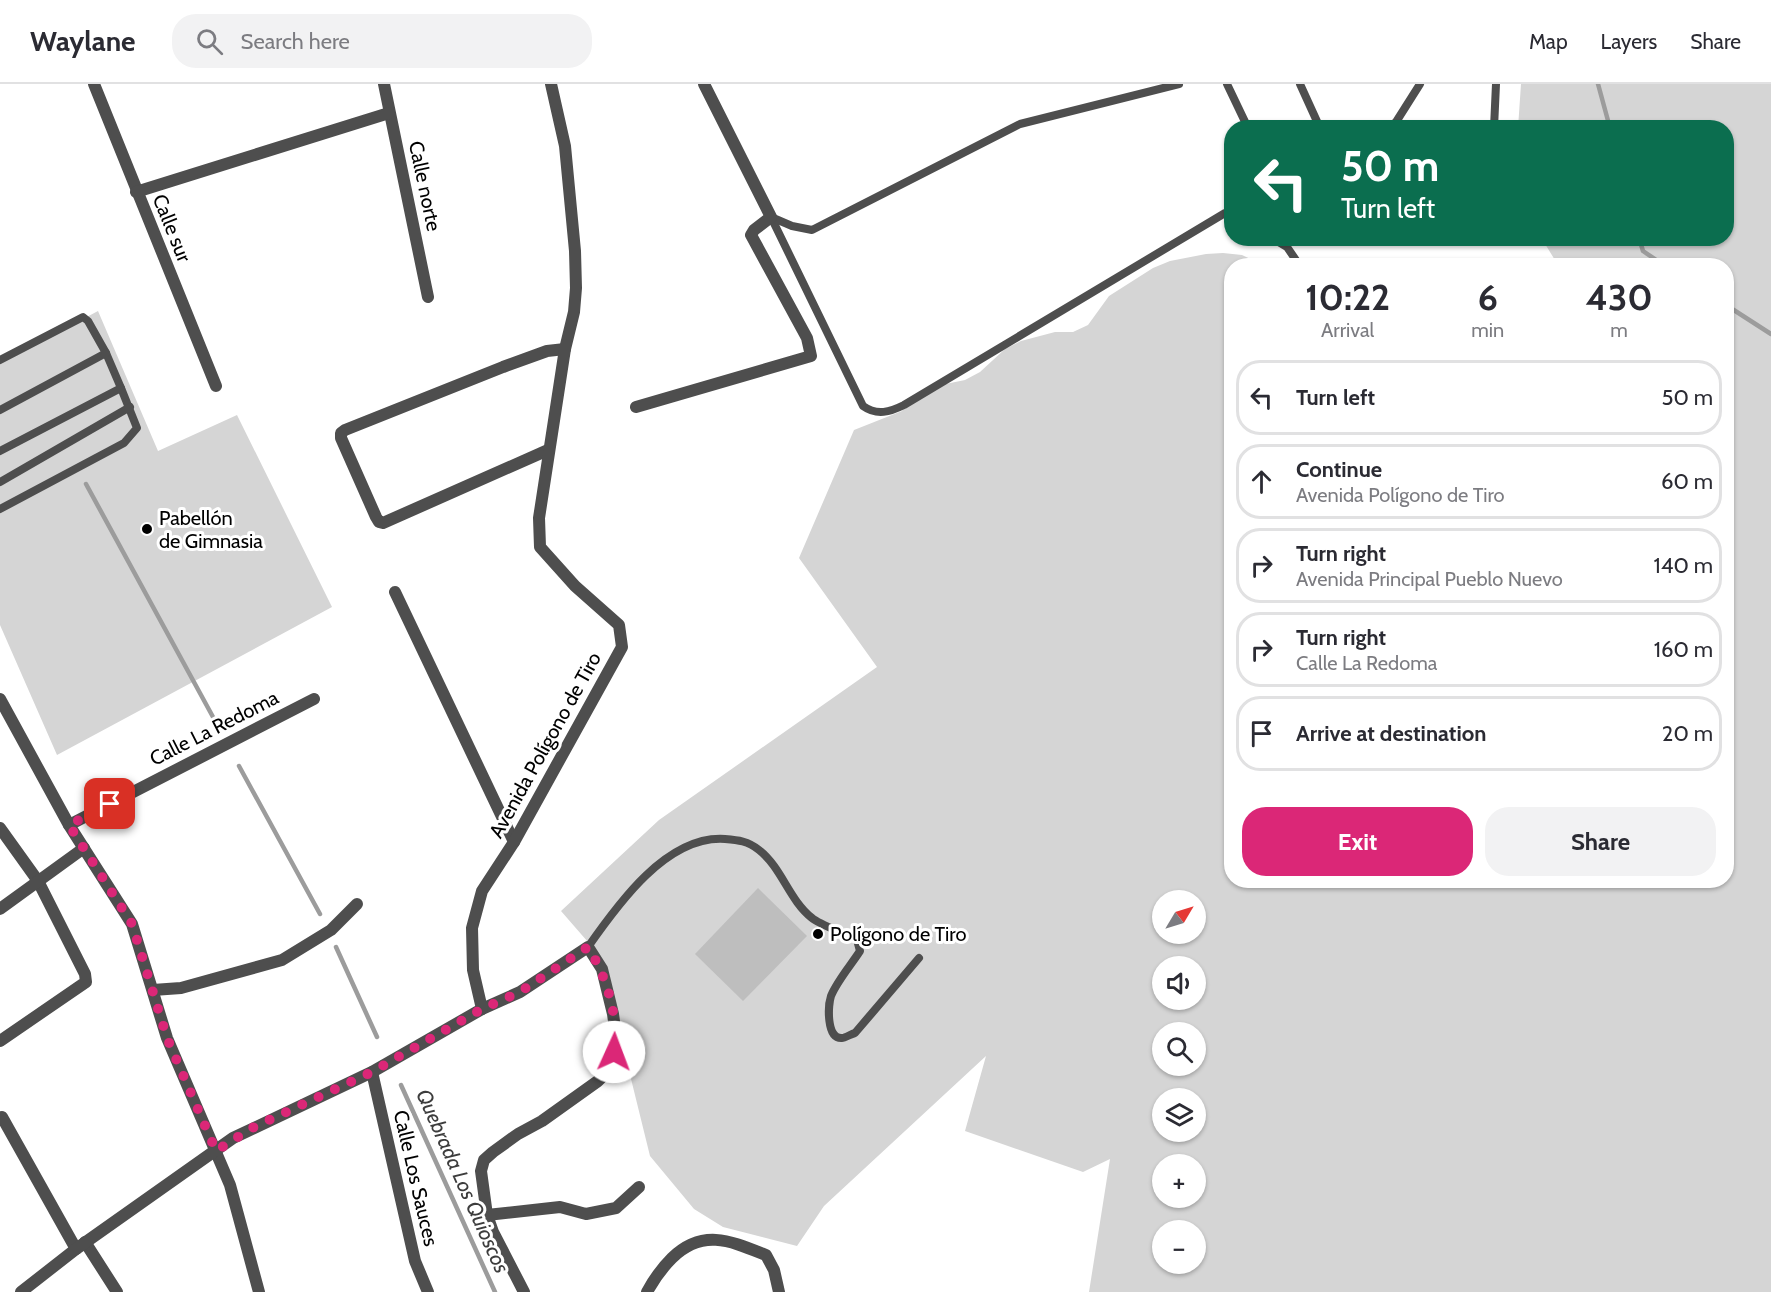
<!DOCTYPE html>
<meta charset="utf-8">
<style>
:root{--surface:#fff;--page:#f2f2f3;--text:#2b2b33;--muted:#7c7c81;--line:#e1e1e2;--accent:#db2777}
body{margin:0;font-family:Cabin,sans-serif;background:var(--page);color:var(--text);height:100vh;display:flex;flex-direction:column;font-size:22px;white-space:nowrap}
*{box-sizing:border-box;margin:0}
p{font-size:20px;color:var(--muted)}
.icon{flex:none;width:33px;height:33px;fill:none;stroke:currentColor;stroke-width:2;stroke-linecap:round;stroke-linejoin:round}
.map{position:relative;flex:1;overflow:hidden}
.drawer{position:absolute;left:1224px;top:174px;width:510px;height:630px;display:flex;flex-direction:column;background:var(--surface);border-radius:24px;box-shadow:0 2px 4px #0004}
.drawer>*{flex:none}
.hud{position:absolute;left:1224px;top:36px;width:510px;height:126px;border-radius:24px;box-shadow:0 2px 4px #0004;background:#0b6e4f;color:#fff;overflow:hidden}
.needle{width:39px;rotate:52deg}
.tools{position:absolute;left:1152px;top:806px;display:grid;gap:12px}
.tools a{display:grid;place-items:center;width:54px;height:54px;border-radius:50%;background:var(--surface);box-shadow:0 2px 4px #0004;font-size:30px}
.pin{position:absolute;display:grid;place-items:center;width:51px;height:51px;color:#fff;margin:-26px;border-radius:12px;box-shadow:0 3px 9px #0006}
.me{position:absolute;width:66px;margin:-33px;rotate:2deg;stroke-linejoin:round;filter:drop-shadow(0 0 4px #0008)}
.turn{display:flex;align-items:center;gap:21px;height:126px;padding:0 18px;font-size:27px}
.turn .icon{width:78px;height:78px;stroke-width:2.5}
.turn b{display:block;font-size:42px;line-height:51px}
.eta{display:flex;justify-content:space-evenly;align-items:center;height:102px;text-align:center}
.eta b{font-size:36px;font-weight:800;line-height:42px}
.primary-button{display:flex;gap:12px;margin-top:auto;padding:12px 18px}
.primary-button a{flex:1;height:69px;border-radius:24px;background:var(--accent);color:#fff;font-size:24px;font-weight:800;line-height:69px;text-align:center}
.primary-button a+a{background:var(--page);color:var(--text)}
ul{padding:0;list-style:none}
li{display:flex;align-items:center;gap:18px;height:75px;margin:0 12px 9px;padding:0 6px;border:3px solid var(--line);border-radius:24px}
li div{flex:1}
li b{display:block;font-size:22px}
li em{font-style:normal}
header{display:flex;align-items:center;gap:36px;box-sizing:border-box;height:84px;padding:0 30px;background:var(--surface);border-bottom:2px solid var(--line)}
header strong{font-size:28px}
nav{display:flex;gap:33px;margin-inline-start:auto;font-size:21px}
.search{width:420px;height:54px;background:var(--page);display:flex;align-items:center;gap:15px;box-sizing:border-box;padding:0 21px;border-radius:24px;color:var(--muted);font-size:22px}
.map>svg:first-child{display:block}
.green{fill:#d5d5d5;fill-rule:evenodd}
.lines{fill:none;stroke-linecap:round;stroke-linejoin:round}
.stream{stroke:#9c9c9c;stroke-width:4.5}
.building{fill:#bebebe}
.lane{stroke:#4e4e4e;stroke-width:8}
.street{stroke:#4e4e4e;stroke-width:12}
.route{stroke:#db2777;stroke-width:10;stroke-dasharray:0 18}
.poi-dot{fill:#000;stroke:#fff;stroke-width:2}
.labels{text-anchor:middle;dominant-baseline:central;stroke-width:6;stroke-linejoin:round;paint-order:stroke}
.street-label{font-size:20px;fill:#000;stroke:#fff}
.poi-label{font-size:20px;fill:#000;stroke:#fff;text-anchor:start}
.water-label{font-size:21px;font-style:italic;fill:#3d3d3d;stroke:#fff}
</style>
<header>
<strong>Waylane</strong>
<div class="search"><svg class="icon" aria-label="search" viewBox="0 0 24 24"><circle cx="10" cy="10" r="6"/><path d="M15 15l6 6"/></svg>Search here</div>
<nav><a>Map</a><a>Layers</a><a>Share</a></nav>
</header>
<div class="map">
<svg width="1771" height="1208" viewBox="0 0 1771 1208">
<rect width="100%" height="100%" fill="#fff"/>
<g class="green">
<path d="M1521 0H1771V1208H1089L1110 1075 1083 1088 965 1047 986 972 824 1122 797 1162 723 1143 694 1125 650 1072 601 873 561 827 659 736 877 583 799 474 854 346 902 327 907 318 931 303 965 296 980 288 1005 265 1021 257 1055 248H1073L1088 241 1109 212 1153 184 1170 177 1206 170 1223 169 1242 171 1263 181 1232 182V796H1726V182L1558 181 1542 155 1726 154V44H1518ZM1162 816H1196V849H1162ZM1162 882H1196V915H1162ZM1162 948H1196V981H1162ZM1162 1014H1196V1047H1162ZM1162 1080H1196V1113H1162ZM1162 1146H1196V1179H1162Z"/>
<polygon points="98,227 158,367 237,331 332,523 57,671 0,541 0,279"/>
</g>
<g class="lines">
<g class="stream">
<polyline points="1598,0 1610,44"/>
<polyline points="1639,154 1643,167 1665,182"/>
<polyline points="1726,221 1771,250"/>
<polyline points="86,400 219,644"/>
<polyline points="239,682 320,830"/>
<polyline points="336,863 377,953"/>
<polyline points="401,1001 495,1208"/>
</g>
</g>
<polygon class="building" points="758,804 807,852 743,917 695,870"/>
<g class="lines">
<g class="lane">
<polyline points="1227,0 1248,44"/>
<polyline points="1300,0 1320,44"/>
<polyline points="1388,44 1396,38 1420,0"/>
<polyline points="1494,44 1496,0"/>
<path d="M771 133 863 322C877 332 890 328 904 321L1225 129 1232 132"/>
<polyline points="771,133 792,142 812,146 1020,40 1179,0"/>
<polyline points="1272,154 1287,163 1300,182"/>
<polyline points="0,276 83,233 88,237 106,269 121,304"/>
<polyline points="0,326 106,269"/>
<polyline points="0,367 121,304 137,344 124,359 0,425"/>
<polyline points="0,398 130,323"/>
<path d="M588 863C618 820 667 751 725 755 738 756 748 757 759 766 782 784 789 816 812 834 820 841 845 849 857 856L860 867C851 881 837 897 831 912 828 921 826 955 842 954 845 954 851 950 855 949L919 874"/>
</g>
<g class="street">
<polyline points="94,0 216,302"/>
<polyline points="384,0 428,213"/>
<polyline points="136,108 389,29"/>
<polyline points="636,323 811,272 807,254 751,151 754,146 771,133 704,0"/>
<polyline points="548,366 383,439 379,438 376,433 341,354 341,349 345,346 503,283 547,267 565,265"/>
<polyline points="395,508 514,758"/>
<polyline points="0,615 69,741 132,840 167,954 230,1101 259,1208"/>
<polyline points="69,741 314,615"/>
<polyline points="0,744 38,797 85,890 86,898 0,957"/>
<polyline points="0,825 84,764"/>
<polyline points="153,906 181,904 282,876 331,846 357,820"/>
<polyline points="482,925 520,908 588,863 602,885 613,930 616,952 611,984 598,997 542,1037 518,1050 493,1068 484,1076 481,1087 487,1131 493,1148 524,1208"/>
<polyline points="372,988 415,1177 428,1208"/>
<polyline points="2,1033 76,1165"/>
<polyline points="487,1131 560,1123 586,1130 616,1124 639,1103"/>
<polyline points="85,1158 117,1208"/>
<polyline points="21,1208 76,1165 233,1054 372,988 482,925 473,886 472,844 482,807 514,758 622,563 619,541 575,502 540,463 539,434 565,265 574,228 576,204 575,167 565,62 551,0"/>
<path d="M647 1208C654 1195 662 1184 672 1174 703 1144 731 1157 766 1171L774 1186 779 1208"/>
</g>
</g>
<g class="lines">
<path class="route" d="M110 720 69 741 132 840 167 954 216 1067 252 1044 372 988 482 925 520 908 588 863C607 894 619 932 614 968"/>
</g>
<g class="poi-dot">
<circle cx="147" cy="445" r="6"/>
<circle cx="818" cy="850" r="6"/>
</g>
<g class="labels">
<g class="street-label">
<text transform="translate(425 102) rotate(78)">Calle norte</text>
<text transform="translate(172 144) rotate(68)">Calle sur</text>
<text transform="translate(214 644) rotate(-27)">Calle La Redoma</text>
<text transform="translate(545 661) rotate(-61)">Avenida Polígono de Tiro</text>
<text transform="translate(416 1094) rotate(77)">Calle Los Sauces</text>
</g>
<g class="poi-label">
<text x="159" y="434">Pabellón<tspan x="159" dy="23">de Gimnasia</tspan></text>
<text x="830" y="850">Polígono de Tiro</text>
</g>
<g class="water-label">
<text transform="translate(463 1097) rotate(66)">Quebrada Los Quioscos</text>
</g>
</g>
</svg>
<div class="tools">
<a><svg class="needle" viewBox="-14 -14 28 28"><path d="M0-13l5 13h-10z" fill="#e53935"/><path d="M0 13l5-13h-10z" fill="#7c7c81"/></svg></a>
<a><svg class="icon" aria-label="sound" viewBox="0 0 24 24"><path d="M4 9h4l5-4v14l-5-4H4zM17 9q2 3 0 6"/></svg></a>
<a><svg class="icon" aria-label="search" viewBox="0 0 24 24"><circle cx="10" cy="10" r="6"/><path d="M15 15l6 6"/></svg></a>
<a><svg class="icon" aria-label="layers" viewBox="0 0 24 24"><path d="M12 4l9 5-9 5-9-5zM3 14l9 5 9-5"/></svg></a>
<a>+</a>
<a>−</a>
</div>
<div class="pin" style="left:110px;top:720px;background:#d93025"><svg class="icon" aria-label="arrive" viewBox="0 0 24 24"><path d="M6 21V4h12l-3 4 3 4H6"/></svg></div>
<svg class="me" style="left:614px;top:968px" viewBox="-20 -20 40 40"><circle r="19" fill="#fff"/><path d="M0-13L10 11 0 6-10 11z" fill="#db2777"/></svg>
<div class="hud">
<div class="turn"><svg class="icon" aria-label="left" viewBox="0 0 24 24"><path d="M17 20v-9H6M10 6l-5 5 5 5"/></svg><div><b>50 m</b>Turn left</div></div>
</div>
<section class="drawer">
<div class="eta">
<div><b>10:22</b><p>Arrival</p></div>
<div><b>6</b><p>min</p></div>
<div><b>430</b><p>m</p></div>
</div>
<ul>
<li><svg class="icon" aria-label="left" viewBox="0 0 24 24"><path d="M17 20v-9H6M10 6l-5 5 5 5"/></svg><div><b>Turn left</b></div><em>50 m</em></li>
<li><svg class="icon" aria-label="ahead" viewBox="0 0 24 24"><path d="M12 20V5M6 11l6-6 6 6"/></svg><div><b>Continue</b><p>Avenida Polígono de Tiro</p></div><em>60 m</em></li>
<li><svg class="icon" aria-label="right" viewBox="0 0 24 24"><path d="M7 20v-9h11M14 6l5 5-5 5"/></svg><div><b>Turn right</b><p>Avenida Principal Pueblo Nuevo</p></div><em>140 m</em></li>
<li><svg class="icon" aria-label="right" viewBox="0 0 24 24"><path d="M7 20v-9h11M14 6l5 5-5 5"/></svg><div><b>Turn right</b><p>Calle La Redoma</p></div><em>160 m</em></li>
<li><svg class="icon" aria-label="arrive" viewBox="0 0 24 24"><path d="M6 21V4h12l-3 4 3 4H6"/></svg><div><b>Arrive at destination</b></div><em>20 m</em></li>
</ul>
<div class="primary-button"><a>Exit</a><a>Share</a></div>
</section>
</div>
